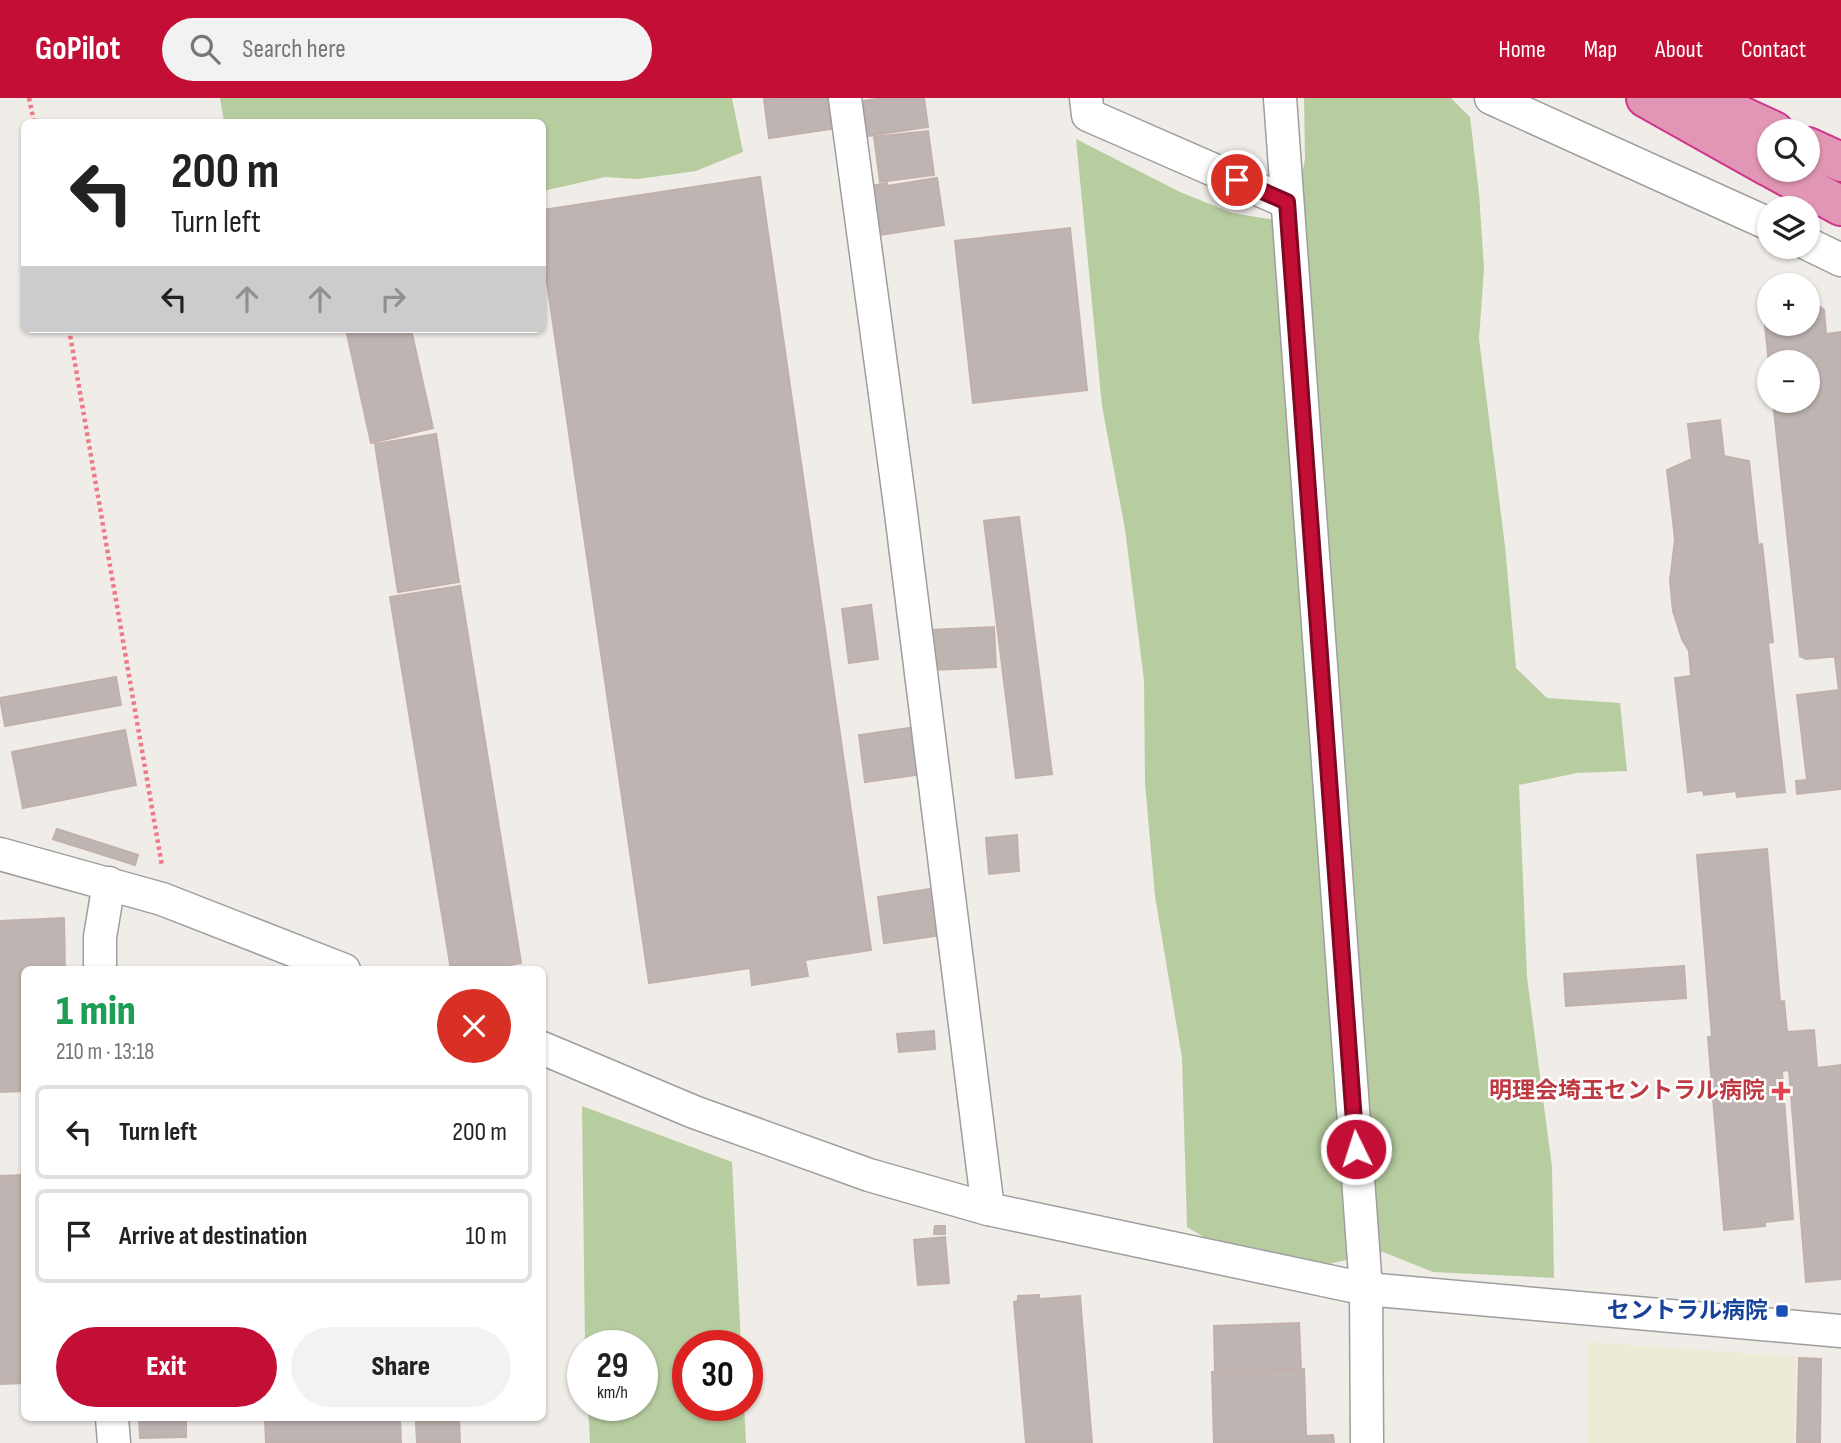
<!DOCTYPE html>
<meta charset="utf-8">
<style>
:root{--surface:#fff;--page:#f2f2f2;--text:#222;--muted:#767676;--line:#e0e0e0;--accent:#c30e36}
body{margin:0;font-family:"Sofia Sans Condensed","Noto Sans JP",sans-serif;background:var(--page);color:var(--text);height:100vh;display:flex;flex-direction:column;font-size:26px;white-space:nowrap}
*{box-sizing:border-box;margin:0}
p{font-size:23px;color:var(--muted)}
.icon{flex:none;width:38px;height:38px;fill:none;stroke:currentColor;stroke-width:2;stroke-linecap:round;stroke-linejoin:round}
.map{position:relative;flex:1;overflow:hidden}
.side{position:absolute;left:21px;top:868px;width:525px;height:455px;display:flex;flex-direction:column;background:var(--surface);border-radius:10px;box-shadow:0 2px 5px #0004}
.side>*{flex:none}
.top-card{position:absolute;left:21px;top:21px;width:525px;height:214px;border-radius:10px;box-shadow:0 2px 5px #0004;background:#fff;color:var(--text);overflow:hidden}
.fabs{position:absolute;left:1757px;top:21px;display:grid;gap:14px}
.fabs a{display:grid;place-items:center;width:63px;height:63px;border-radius:50%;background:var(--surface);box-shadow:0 2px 5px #0004;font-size:35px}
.speed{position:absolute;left:567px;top:1232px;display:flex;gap:14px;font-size:35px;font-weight:700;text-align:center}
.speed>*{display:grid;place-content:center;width:91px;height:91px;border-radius:50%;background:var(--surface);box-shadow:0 2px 5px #0004;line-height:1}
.speed small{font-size:18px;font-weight:400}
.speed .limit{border:10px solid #d22;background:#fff;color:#111}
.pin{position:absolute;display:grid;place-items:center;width:60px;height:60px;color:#fff;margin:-30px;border:4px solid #fff;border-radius:50%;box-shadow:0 2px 7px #0007}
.me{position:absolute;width:77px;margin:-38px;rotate:356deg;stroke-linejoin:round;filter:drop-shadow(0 0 5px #0008)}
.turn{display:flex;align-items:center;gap:24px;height:147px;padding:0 35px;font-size:32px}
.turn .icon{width:91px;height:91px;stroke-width:2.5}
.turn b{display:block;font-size:49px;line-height:60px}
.lanes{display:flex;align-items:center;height:66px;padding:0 35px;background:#0003;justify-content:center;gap:35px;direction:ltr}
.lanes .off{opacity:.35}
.round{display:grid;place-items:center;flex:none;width:74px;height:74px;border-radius:37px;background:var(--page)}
.overview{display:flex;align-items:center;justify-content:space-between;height:119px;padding:0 35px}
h1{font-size:42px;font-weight:800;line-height:52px;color:#1e9e55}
.cta{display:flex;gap:14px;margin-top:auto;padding:14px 35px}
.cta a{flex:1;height:80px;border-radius:42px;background:var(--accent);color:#fff;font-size:28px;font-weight:800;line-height:80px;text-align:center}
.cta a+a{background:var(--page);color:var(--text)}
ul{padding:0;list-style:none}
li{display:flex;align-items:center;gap:21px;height:94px;margin:0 14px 10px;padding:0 21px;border:4px solid var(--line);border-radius:10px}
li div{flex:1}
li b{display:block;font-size:26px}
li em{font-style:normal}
header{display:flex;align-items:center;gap:42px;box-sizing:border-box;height:98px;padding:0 35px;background:var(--accent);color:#fff}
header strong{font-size:33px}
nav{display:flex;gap:38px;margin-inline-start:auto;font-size:24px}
.search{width:490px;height:63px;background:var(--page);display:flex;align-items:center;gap:18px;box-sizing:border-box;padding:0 24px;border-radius:38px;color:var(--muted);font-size:26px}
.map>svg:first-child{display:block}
.farmland{fill:#edead5}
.forest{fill:#b7cda0}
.building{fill:#beb4b1;stroke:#c1b0ab;stroke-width:2}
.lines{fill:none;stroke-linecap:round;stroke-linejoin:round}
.minor-casing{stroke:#9e9e9e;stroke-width:35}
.highway-casing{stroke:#cf348b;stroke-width:42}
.path{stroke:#f07987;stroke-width:4.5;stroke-dasharray:3.5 3.5;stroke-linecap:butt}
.minor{stroke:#fff;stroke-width:32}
.highway{stroke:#e296b5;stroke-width:38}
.route-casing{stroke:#7f0923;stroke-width:18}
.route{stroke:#c30e36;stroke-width:12}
.health-dot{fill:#e0444e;stroke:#fff;stroke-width:2.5}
.transit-dot{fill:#1a4fb4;stroke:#fff;stroke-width:2.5}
.labels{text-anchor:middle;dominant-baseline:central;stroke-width:5;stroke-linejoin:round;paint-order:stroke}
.health-label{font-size:23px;font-weight:bold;fill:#be3a42;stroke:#fff;text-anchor:end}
.transit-label{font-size:23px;font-weight:bold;fill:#164399;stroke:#fff;text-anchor:end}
</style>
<header>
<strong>GoPilot</strong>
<div class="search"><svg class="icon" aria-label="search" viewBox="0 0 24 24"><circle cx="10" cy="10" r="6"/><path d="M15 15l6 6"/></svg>Search here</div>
<nav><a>Home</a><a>Map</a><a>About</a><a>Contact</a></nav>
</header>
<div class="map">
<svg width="1841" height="1345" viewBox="0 0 1841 1345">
<rect width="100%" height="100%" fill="#f0ece8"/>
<polygon class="farmland" points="1587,1244 1796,1259 1794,1345 1588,1345"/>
<g class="forest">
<polygon points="220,0 732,0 743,54 696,73 638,81 605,79 543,93 542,24 224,24"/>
<polygon points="1304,0 1451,0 1470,19 1479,95 1484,171 1479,241 1505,448 1516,570 1547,600 1620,605 1627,673 1577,675 1519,687 1527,879 1552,1069 1554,1180 1433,1174 1383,1154 1310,1170 1223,1150 1187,1129 1182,960 1155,798 1145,685 1144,582 1125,431 1102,308 1076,41 1180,94 1232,115 1293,125 1305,61"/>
<polygon points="582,1008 732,1064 741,1248 688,1248 688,1307 744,1307 746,1345 590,1345 588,1307 642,1307 642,1248 585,1248"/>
</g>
<g class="building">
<polygon points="773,0 827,0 831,31 769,40 764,1"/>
<polygon points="883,0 924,0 928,29 867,38 862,3"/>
<polygon points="928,33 934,77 880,84 874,39"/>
<polygon points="760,79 871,852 805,862 808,878 752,887 750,870 649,885 542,150 542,112"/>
<polygon points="937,80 944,127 873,138 866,89 887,85 887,88"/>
<polygon points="1070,130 1087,292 973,305 955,143"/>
<polygon points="1819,208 1824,212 1826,236 1841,234 1841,558 1806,561 1800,558 1773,303 1808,303 1808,264 1769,266 1764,218 1769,214 1769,226 1808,226 1808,210"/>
<polygon points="346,231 411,231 433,330 371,345"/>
<polygon points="1720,322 1724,358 1749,363 1758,447 1762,446 1773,544 1768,545 1785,694 1737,699 1736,693 1704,697 1703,692 1688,694 1675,580 1691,578 1689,553 1682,541 1673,513 1670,483 1675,441 1667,372 1692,361 1688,326"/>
<polygon points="436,336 459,484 398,494 375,346"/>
<polygon points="1019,419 1052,676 1016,680 984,423"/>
<polygon points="460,488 521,865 482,872 451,872 390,499"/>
<polygon points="871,507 878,561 849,565 842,511"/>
<polygon points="994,529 996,569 932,572 930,532"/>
<polygon points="1841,559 1841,691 1797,696 1796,683 1807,682 1797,597 1839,592 1835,560"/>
<polygon points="116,579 121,607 5,628 0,600"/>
<polygon points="917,629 923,676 865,684 859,637"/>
<polygon points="125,632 136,687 23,710 12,654"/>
<polygon points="57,731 138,757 135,767 53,741"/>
<polygon points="1017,737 1019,773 989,776 986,740"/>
<polygon points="1767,751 1780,904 1784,903 1787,934 1814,932 1817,970 1841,967 1841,1181 1806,1184 1789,972 1782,973 1793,1121 1765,1124 1765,1128 1724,1132 1708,939 1712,939 1697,757"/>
<polygon points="937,790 943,837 884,845 878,799"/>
<polygon points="64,820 65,872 24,872 24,993 0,994 0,823"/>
<polygon points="1684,868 1686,900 1566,908 1564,876"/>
<polygon points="934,933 935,951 899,954 897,936"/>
<polygon points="24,1077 24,1285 0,1286 0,1078"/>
<polygon points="935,1128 945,1128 945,1136 934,1136"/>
<polygon points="945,1139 949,1185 918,1187 914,1142"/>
<polygon points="1039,1197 1039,1201 1080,1198 1092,1345 1026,1345 1014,1204 1018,1203 1018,1198"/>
<polygon points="1299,1225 1301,1271 1215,1274 1214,1228"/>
<polygon points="1799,1260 1821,1261 1820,1345 1797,1345"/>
<polygon points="1304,1271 1306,1338 1333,1337 1334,1345 1214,1345 1212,1274"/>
<polygon points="139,1320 186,1320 186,1339 140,1340"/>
<polygon points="265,1320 400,1320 401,1345 266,1345"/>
<polygon points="459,1321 460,1345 417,1345 416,1324"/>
</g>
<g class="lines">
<g class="minor-casing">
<g id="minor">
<polyline points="845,0 900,407 988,1111"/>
<polyline points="1086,0 1088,17 1287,104"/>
<polyline points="1280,0 1366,1191 1367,1345"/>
<polyline points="1491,0 1769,126"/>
<polyline points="1808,146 1841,162"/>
<polyline points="0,756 162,801 344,872"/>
<polyline points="100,872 100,839 109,785"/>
<polyline points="542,950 694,1014 869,1077 988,1111 1366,1191 1841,1233"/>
<polyline points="112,1320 114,1345"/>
</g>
</g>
<g class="highway-casing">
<g id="highway">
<polyline points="1646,0 1769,69"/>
<polyline points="1702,0 1774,33"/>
<polyline points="1808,49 1841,64"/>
<polyline points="1775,72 1841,108"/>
</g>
</g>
<g class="path">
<polyline points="29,0 34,24"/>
<polyline points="69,231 162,768"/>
</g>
<use href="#minor" class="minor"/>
<use href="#highway" class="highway"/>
</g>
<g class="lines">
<g class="route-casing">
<polyline id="route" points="1237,82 1287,104 1356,1051"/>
</g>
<use href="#route" class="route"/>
</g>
<path class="health-dot" d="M1777.5 982.5h7v7h7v7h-7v7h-7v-7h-7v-7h7z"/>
<rect class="transit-dot" x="1775" y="1206" width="14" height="14" rx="3.5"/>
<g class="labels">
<g class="health-label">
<text x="1765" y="993">明理会埼玉セントラル病院</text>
</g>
<g class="transit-label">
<text x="1768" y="1213">セントラル病院</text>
</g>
</g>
</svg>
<div class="fabs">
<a><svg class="icon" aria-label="search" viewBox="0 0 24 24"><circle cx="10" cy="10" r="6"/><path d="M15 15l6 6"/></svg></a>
<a><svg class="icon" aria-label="layers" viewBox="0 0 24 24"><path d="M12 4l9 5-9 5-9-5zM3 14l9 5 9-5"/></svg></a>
<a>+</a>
<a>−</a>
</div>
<div class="speed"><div>29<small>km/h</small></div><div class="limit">30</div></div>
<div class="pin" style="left:1237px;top:82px;background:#d93025"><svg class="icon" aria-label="arrive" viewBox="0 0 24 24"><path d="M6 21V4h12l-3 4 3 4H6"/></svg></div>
<svg class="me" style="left:1356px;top:1051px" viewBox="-20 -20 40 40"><circle r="17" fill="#c30e36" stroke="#fff" stroke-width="3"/><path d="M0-11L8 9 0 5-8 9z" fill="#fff"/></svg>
<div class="top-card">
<div class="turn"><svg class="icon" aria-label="left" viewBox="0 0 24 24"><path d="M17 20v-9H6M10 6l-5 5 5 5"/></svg><div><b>200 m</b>Turn left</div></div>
<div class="lanes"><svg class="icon" aria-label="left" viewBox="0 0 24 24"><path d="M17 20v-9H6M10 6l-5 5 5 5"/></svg><svg class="icon off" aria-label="ahead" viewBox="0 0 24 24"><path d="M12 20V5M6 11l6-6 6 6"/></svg><svg class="icon off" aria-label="ahead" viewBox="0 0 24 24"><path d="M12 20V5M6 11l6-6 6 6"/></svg><svg class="icon off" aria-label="right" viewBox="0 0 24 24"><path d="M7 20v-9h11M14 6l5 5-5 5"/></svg></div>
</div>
<section class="side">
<div class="overview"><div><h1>1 min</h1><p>210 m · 13:18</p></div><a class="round" style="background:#d93025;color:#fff"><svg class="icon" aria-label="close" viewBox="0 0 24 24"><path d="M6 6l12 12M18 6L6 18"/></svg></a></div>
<ul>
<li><svg class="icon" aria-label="left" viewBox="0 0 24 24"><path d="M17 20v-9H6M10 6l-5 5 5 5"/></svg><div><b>Turn left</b></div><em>200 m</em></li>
<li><svg class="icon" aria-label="arrive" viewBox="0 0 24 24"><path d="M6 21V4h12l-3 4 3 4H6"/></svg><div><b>Arrive at destination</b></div><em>10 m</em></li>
</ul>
<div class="cta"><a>Exit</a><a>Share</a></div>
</section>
</div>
